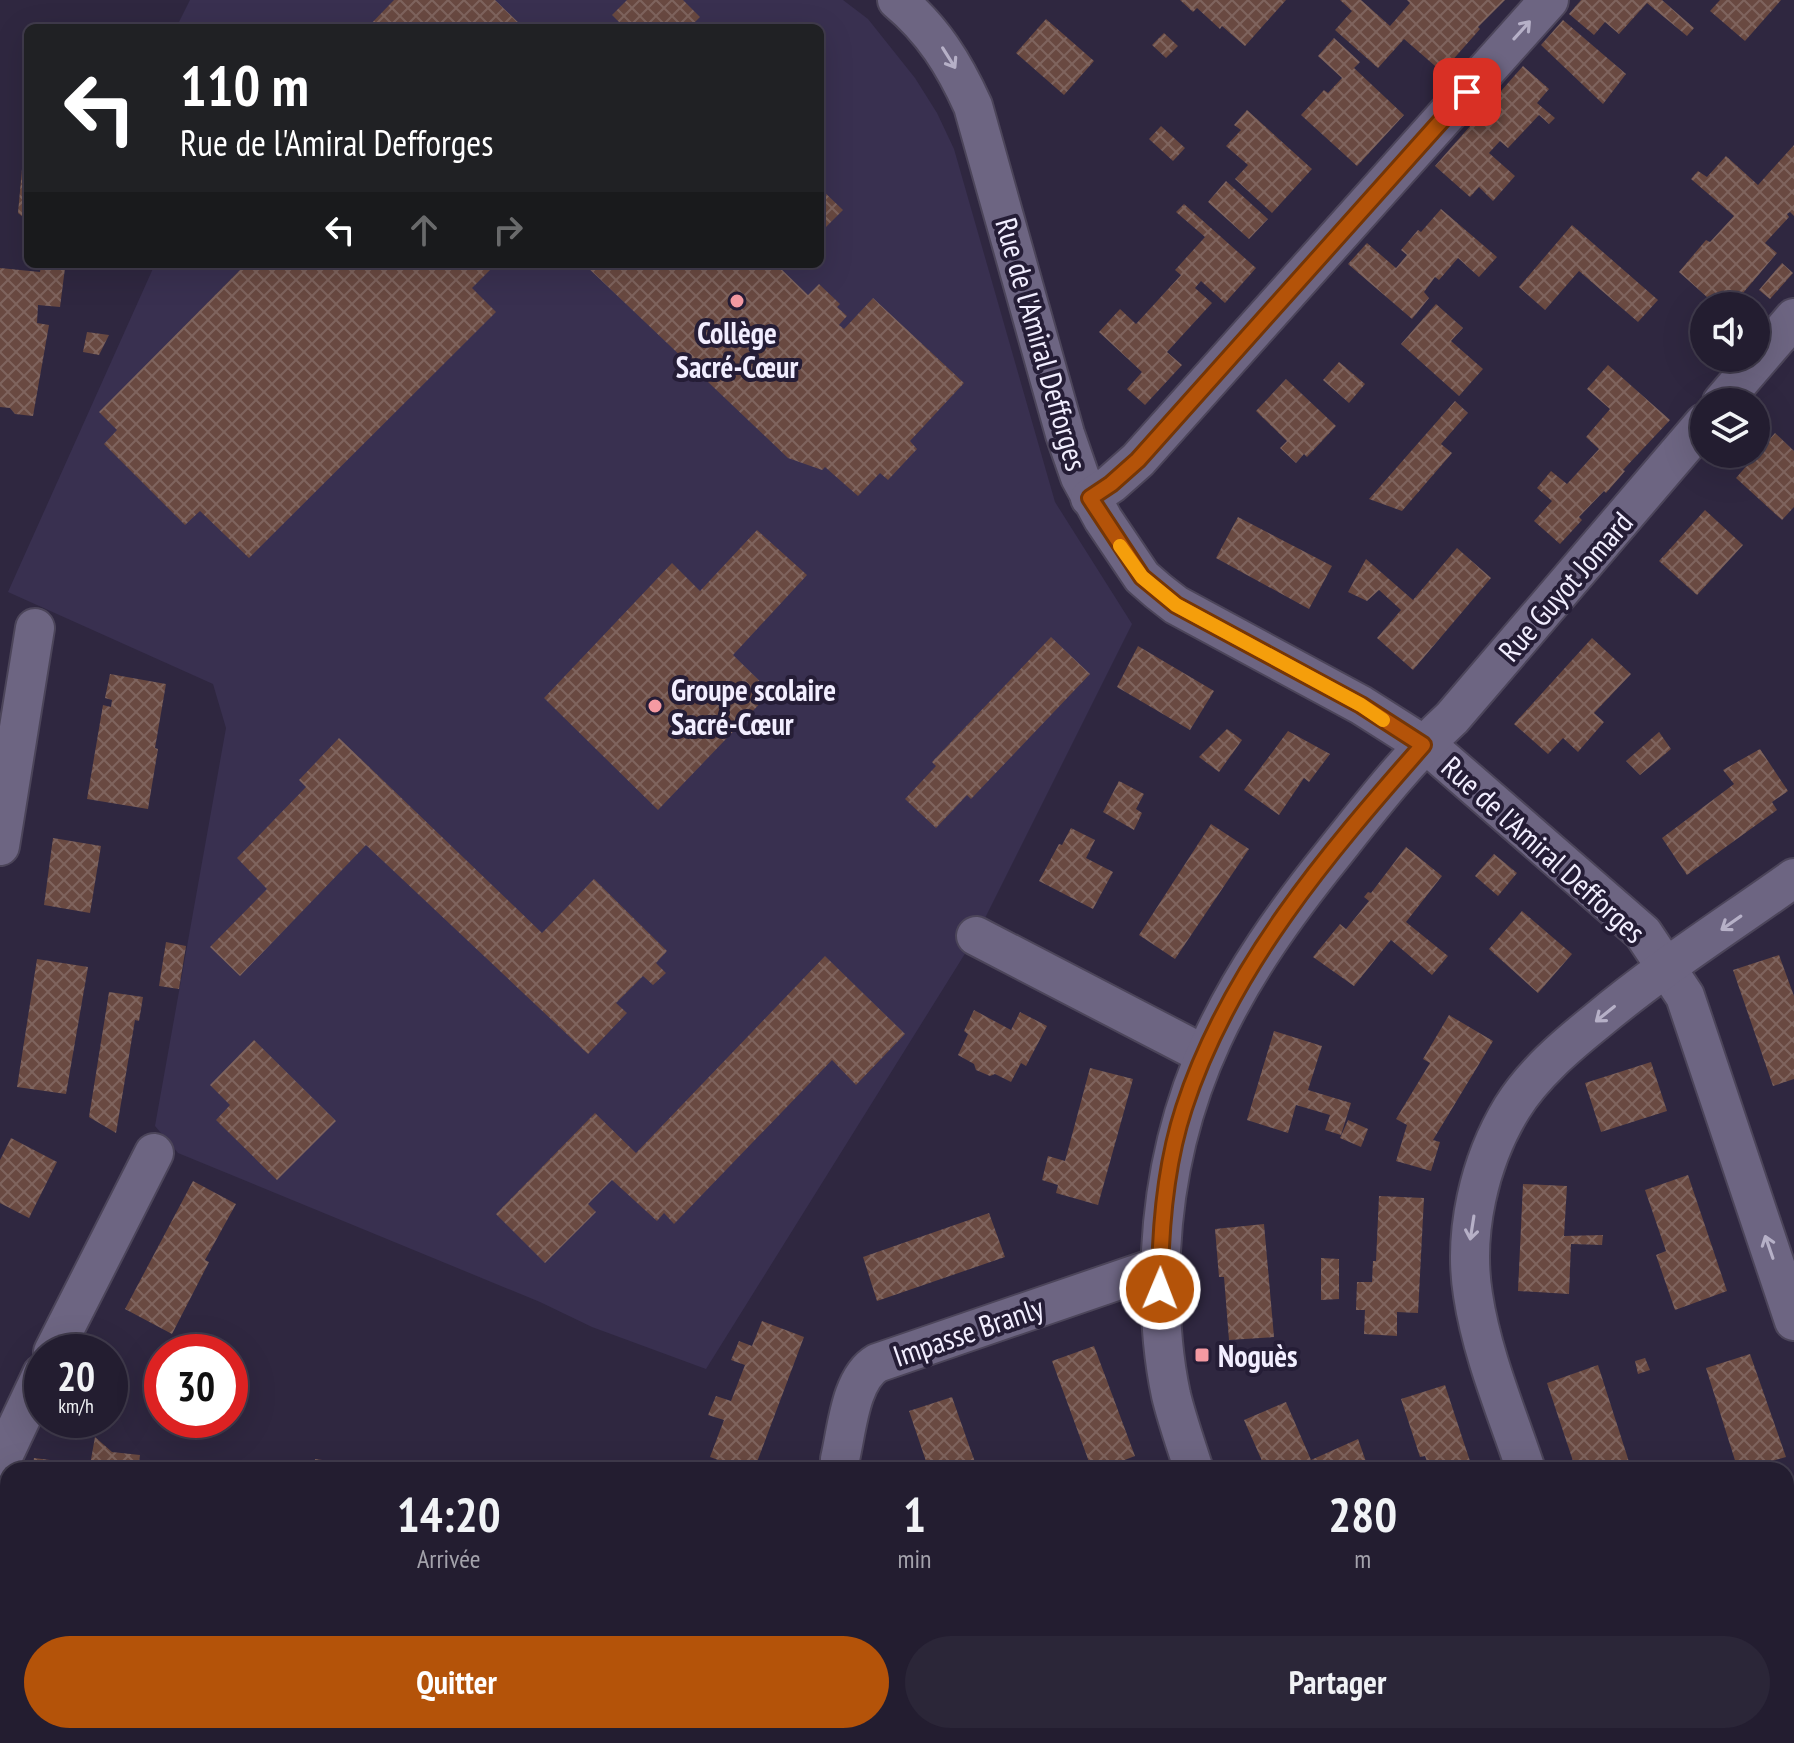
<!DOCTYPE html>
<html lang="fr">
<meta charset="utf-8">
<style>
:root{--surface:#231d30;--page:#2b2638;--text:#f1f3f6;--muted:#a3a2ab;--line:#403b4c;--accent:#b45309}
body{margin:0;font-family:"PT Sans Narrow",sans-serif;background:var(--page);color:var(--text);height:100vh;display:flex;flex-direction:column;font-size:30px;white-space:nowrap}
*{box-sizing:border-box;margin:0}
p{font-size:26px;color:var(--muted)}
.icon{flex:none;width:44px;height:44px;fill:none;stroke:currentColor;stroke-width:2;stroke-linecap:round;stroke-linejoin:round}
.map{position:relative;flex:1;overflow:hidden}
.panel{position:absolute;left:0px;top:1462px;width:1794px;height:282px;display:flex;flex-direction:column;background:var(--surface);border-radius:24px 24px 0 0;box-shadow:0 8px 32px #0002,0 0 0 2px var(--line)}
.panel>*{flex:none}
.banner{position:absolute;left:24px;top:24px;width:800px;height:244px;border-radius:12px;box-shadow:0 8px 32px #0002,0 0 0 2px var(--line);background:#202124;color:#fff;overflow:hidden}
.fabs{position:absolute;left:1690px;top:292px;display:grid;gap:16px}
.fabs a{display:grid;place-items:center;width:80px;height:80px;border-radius:50%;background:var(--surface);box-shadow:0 8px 32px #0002,0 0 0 2px var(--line);font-size:40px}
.speed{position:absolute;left:24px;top:1334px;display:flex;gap:16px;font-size:40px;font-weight:700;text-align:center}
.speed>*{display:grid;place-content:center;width:104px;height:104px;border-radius:50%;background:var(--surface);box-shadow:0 8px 32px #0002,0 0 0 2px var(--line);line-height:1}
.speed small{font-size:20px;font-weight:400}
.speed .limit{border:12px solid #d22;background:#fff;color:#111}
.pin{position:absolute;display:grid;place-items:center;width:68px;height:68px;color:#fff;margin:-34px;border-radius:16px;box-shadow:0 4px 12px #0006}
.me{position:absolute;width:88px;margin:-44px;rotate:1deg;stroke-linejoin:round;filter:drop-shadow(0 0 6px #0008)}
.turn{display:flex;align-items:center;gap:28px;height:168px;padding:0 24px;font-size:36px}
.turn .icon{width:104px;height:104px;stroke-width:2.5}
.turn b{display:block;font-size:56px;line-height:68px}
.lanes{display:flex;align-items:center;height:76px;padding:0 24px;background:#0003;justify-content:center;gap:40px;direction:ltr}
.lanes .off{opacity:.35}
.eta{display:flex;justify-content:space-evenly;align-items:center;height:136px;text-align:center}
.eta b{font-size:48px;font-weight:600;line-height:56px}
.cta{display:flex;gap:16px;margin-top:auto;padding:16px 24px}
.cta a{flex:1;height:92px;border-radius:48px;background:var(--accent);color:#fff;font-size:32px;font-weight:600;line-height:92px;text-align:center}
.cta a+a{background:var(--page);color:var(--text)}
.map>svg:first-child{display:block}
.built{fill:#393050}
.building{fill:url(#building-cross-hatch)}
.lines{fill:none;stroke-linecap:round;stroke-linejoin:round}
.service-casing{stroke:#4c455a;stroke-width:24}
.minor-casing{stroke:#4c455a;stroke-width:42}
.tertiary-casing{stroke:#4c455a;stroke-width:48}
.service{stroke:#6d6582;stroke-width:20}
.minor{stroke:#6d6582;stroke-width:38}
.tertiary{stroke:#6d6582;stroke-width:44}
.oneway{stroke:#b6b0c7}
.route-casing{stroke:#753606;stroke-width:20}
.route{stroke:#b45309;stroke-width:14}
.slow{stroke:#f59e0b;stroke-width:14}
.poi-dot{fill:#f49aa2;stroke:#251d36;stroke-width:3}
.labels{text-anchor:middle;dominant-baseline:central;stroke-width:8;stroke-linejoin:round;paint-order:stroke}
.poi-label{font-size:30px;font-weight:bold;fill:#f2eeff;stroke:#251d36;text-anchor:start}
.street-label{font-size:30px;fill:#f2eeff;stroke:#251d36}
</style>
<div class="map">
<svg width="1794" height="1743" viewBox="0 0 1794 1743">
<defs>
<pattern id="building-cross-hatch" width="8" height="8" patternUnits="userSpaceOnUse" patternTransform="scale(2)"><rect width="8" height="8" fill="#694941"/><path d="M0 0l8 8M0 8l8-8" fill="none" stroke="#7f645e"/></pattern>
</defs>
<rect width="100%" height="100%" fill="#2f2740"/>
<polygon class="built" points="190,0 843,0 868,19 915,78 937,113 954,149 1055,502 1132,624 976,936 706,1369 592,1327 540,1302 178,1153 155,1126 226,728 213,684 8,592 155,264 820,264 820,28 176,28"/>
<g class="building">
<polygon points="394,0 495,0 524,28 367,28"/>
<polygon points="627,0 683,0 700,17 689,28 625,28 612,15"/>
<polygon points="1180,0 1286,0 1245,46 1222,26 1220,29 1197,8 1193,12"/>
<polygon points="1340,0 1361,0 1390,26 1410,3 1407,0 1505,0 1478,27 1480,29 1442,72 1404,39 1378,68 1335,30 1352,11"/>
<polygon points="1581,0 1662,0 1694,28 1687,36 1647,3 1619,34 1605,22 1594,35 1569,14"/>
<polygon points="1720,0 1781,0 1745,41 1710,11"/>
<polygon points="1046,19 1094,61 1064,95 1016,53"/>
<polygon points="1563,20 1626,74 1603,104 1541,45"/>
<polygon points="1164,33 1178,46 1166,58 1152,45"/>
<polygon points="1334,38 1360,62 1354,68 1404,115 1357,166 1301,115 1324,90 1328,93 1342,78 1318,56"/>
<polygon points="1523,66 1549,89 1537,103 1555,118 1549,124 1539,115 1508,148 1500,141 1489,153 1515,176 1493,201 1479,187 1470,197 1435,166"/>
<polygon points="1247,110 1312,169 1272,213 1235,179 1248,165 1226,146 1241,130 1234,125"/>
<polygon points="1161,126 1185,148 1173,161 1149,139"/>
<polygon points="1794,145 1794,216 1790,212 1787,214 1789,217 1765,243 1777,253 1732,306 1717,306 1679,272 1706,240 1710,242 1734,216 1691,179 1698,171 1707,177 1726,156 1758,185"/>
<polygon points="24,147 28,148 28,221 18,213"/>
<polygon points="1226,181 1268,219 1249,239 1208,202"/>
<polygon points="820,188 843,210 820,233"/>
<polygon points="1184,204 1256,268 1225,303 1201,281 1195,288 1212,303 1167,352 1182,365 1145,405 1127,389 1142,372 1099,332 1120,309 1136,324 1181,275 1175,270 1205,237 1176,212"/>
<polygon points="1441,209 1497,257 1479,277 1458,258 1439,280 1435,277 1424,292 1429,298 1412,319 1348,264 1367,243 1396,268 1407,255 1401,250 1418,230 1421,232"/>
<polygon points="1572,225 1658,300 1638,322 1579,271 1545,310 1519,287"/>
<polygon points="1782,263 1793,273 1770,299 1759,290"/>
<polygon points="246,264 496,264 472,288 496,312 249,558 200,511 185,525 104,444 117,430 99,412"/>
<polygon points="584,264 776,264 808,295 819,284 840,304 837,307 847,316 839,325 844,329 873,298 964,383 910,441 917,449 888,480 880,473 858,496 825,467 822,470 788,458"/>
<polygon points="41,265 65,268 60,307 38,305 37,323 49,325 33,416 15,414 10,408 0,407 0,268 40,272"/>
<polygon points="1436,304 1463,328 1451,341 1483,369 1459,396 1401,344"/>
<polygon points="87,332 109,335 99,355 83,352"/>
<polygon points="1339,362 1365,384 1349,403 1323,380"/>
<polygon points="1608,365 1670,420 1623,470 1625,471 1606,493 1604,491 1579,517 1582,520 1560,544 1534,521 1552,501 1537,488 1551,471 1567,484 1599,449 1586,437 1610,409 1587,389"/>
<polygon points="1286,379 1336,426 1307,457 1304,454 1296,463 1280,448 1287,441 1256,411"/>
<polygon points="1455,401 1468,413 1441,444 1452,453 1402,511 1369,499"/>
<polygon points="1775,433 1794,451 1794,507 1782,520 1736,478"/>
<polygon points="1705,510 1743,545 1697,595 1659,561"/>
<polygon points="1238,517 1332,566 1309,609 1216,558"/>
<polygon points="757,530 807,575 733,655 771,692 658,810 544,698 672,563 700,591"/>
<polygon points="1457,548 1491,578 1413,670 1377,638 1401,610 1379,590 1367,601 1348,592 1366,559 1413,600"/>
<polygon points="1051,637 1090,674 971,799 967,795 936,828 905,799 936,766 932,762"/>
<polygon points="1592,638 1631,674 1594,713 1604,722 1578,752 1563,738 1548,754 1514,724"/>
<polygon points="1138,646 1214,691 1190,730 1117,687"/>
<polygon points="110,674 166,684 155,748 158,749 148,809 87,799 103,705 111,707 112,700 105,698"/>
<polygon points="1227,729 1242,740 1219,772 1199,757"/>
<polygon points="1288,731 1330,754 1309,782 1304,778 1279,815 1244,790"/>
<polygon points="1659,732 1671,749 1640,775 1626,761"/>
<polygon points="339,738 542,933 594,879 667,951 656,963 666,973 653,985 643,976 616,1003 627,1013 588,1054 366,845 240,976 210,947 267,889 237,858 306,787 299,780"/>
<polygon points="1760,749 1788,791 1772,802 1777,810 1687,875 1662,838 1734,784 1723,770"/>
<polygon points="1119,781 1144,794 1136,809 1142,813 1134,830 1103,812"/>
<polygon points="1211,824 1249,849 1175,959 1139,935"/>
<polygon points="1071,828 1095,840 1086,858 1113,872 1093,909 1039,881 1059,844 1062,845"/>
<polygon points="53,838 101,846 90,913 44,905"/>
<polygon points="1406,847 1442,876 1406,922 1448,956 1432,975 1391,940 1354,986 1313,957 1340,924 1346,929 1369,901 1364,897 1368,892 1371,893"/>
<polygon points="1494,854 1517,873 1498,896 1475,876"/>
<polygon points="1522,911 1572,954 1538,993 1489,949"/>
<polygon points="166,942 186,946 179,989 159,986"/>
<polygon points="1779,955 1794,996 1794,1079 1773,1086 1733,970"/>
<polygon points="825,956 905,1034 856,1085 832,1060 674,1224 664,1213 657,1221 612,1180 588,1204 596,1212 545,1263 496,1214 595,1113 636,1153"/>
<polygon points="37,959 88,967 66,1094 17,1087"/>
<polygon points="109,992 143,997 139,1021 135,1020 116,1133 89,1117"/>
<polygon points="974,1010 1011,1030 1020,1012 1047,1026 1026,1066 1021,1063 1011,1082 995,1074 990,1076 976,1070 974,1064 958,1055 968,1034 964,1031"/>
<polygon points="1449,1015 1493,1041 1433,1140 1440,1142 1431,1171 1396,1161 1407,1125 1396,1119 1430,1063 1423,1059"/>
<polygon points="1274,1031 1322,1046 1308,1090 1351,1103 1341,1135 1325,1130 1330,1115 1296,1105 1288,1133 1247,1120"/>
<polygon points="254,1040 336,1121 277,1180 216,1120 230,1105 210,1085"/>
<polygon points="1651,1062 1667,1111 1601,1132 1585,1083"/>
<polygon points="1090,1068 1133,1079 1098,1205 1056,1193 1058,1185 1042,1180 1048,1156 1065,1161"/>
<polygon points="1348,1120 1368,1129 1361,1147 1340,1138"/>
<polygon points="11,1138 57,1162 29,1218 0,1203 0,1160"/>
<polygon points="1688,1175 1727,1291 1675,1310 1656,1255 1666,1251 1645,1190"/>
<polygon points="193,1181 236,1204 205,1260 209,1262 172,1334 125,1309"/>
<polygon points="1523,1184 1567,1186 1564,1236 1603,1235 1602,1245 1571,1244 1569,1294 1518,1291"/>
<polygon points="1379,1196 1424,1198 1418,1313 1397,1312 1397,1336 1364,1334 1365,1310 1356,1310 1357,1282 1372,1282 1373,1261 1376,1261"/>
<polygon points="989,1213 1005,1257 877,1301 863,1257"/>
<polygon points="1264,1224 1274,1337 1229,1340 1224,1277 1219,1277 1215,1229"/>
<polygon points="1321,1258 1339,1259 1339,1299 1321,1300"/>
<polygon points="762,1321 804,1337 754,1470 746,1470 710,1457 724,1420 708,1415 716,1396 731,1401 745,1365 731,1360 739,1341 752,1346"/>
<polygon points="1094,1346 1135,1456 1122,1461 1125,1470 1092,1470 1052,1361"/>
<polygon points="1750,1354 1786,1457 1738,1470 1706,1368"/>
<polygon points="1645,1358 1650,1370 1638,1374 1635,1361"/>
<polygon points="1598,1365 1630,1465 1615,1470 1576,1470 1547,1383"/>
<polygon points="1445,1385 1464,1443 1473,1470 1430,1470 1425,1456 1420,1457 1401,1399"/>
<polygon points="952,1397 971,1451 978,1470 929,1470 909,1411"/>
<polygon points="1286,1402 1311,1460 1358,1439 1369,1470 1266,1470 1244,1420"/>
<polygon points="95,1437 112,1452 140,1455 138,1470 32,1470 34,1458 90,1465"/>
<polygon points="315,1459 351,1464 350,1470 314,1470"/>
<polygon points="1794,1553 1794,1626 1786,1628 1786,1555"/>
<polygon points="0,1626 8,1627 8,1679 0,1678"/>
<polygon points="1794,1637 1794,1702 1793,1702 1786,1671 1786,1639"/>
<polygon points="376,1736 411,1736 407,1743 389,1743"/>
<polygon points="487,1736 577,1736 582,1739 579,1743 483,1743"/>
<polygon points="1204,1736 1246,1736 1247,1738 1256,1736 1318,1736 1320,1743 1206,1743"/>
<polygon points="1354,1736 1492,1736 1492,1737 1470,1743 1356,1743"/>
</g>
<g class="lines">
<g class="service-casing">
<g id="service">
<polyline points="1786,1732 1794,1730"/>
<polyline points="1732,1743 1765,1736"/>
</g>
</g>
<g class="minor-casing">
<g id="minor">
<path d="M897 0C933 30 954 64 973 106L1065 434 1080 477 1103 519 1142 577 1158 591 1176 605 1361 705 1435 752 1643 933 1685 996 1794 1321"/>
<polyline points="1722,402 1794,318"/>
<polyline points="1090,498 1111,484 1138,460 1549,0"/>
<polyline points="0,846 35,628"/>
<polyline points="976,936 1205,1055"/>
<polyline points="53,1352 154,1153"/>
<path d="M840 1459C847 1430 850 1379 877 1363L1160 1266"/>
<polyline points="0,1463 42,1374"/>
<path d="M1194 1470C1186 1445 1177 1420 1171 1395 1161 1348 1159 1299 1161 1251 1169 1089 1234 977 1333 854 1371 806 1407 759 1452 718L1704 423"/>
<path d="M1526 1470C1507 1413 1482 1355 1473 1295 1463 1233 1479 1162 1512 1108 1533 1074 1566 1046 1597 1021 1659 969 1728 925 1794 878"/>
</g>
</g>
<g class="tertiary-casing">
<g id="tertiary">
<polyline points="1786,1514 1794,1513"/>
<polyline points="0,1571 8,1572"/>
<polyline points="722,1736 736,1743"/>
<polyline points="907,1743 926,1736"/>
</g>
</g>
<use href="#service" class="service"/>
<use href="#minor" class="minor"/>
<use href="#tertiary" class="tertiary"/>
</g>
<defs><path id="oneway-shaft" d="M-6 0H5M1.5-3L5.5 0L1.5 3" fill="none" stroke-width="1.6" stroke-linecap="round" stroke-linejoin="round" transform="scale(2)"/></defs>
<g class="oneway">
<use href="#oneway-shaft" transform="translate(1522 30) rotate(-48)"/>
<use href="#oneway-shaft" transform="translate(949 58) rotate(58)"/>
<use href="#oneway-shaft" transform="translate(1731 923) rotate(145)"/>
<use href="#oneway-shaft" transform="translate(1605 1014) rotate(141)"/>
<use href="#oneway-shaft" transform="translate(1472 1228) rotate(99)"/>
<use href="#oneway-shaft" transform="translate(1769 1247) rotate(-109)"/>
</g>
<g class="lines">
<g class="route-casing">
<path id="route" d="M1160 1289C1160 1228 1165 1166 1184 1108 1229 969 1328 853 1423 745L1361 705 1176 605 1142 577 1090 498 1111 484 1138 460 1467 92"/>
</g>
<use href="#route" class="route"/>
<polyline class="slow" points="1120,546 1142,577 1176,605 1361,705 1383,720"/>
</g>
<g class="poi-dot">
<circle cx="737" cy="301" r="8"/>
<circle cx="655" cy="706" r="8"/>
<rect x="1194" y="1347" width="16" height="16" rx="4"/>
</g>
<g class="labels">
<g class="poi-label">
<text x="737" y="332" text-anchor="middle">Collège<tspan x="737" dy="34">Sacré-Cœur</tspan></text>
<text x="671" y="689">Groupe scolaire<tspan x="671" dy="34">Sacré-Cœur</tspan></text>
<text x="1218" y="1355">Noguès</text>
</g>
<g class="street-label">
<text transform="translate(1042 344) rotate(74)">Rue de l'Amiral Defforges</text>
<text transform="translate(1565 586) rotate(-49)">Rue Guyot Jomard</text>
<text transform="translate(1544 849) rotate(42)">Rue de l'Amiral Defforges</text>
<text transform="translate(968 1331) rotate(-19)">Impasse Branly</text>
</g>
</g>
</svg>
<div class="fabs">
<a><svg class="icon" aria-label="sound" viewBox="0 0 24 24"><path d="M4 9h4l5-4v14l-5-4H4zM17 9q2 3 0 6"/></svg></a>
<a><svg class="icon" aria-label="layers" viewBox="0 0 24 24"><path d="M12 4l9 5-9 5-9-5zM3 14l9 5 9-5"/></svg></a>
</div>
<div class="speed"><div>20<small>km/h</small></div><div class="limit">30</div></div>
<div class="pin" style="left:1467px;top:92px;background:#d93025"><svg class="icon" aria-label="arrive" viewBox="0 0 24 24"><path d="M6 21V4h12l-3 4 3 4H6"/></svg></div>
<svg class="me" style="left:1160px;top:1289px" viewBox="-20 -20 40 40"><circle r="17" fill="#b45309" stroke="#fff" stroke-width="3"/><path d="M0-11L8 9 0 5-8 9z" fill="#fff"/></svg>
<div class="banner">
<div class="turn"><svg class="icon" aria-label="left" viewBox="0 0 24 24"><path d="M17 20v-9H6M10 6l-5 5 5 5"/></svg><div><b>110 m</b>Rue de l'Amiral Defforges</div></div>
<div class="lanes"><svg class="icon" aria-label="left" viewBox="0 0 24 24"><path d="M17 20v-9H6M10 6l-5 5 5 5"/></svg><svg class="icon off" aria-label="ahead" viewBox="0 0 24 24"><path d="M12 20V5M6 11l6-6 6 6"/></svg><svg class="icon off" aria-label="right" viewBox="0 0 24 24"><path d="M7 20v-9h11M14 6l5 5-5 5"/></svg></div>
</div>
<section class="panel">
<div class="eta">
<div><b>14:20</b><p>Arrivée</p></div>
<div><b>1</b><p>min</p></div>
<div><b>280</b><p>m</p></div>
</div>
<div class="cta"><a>Quitter</a><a>Partager</a></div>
</section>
</div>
